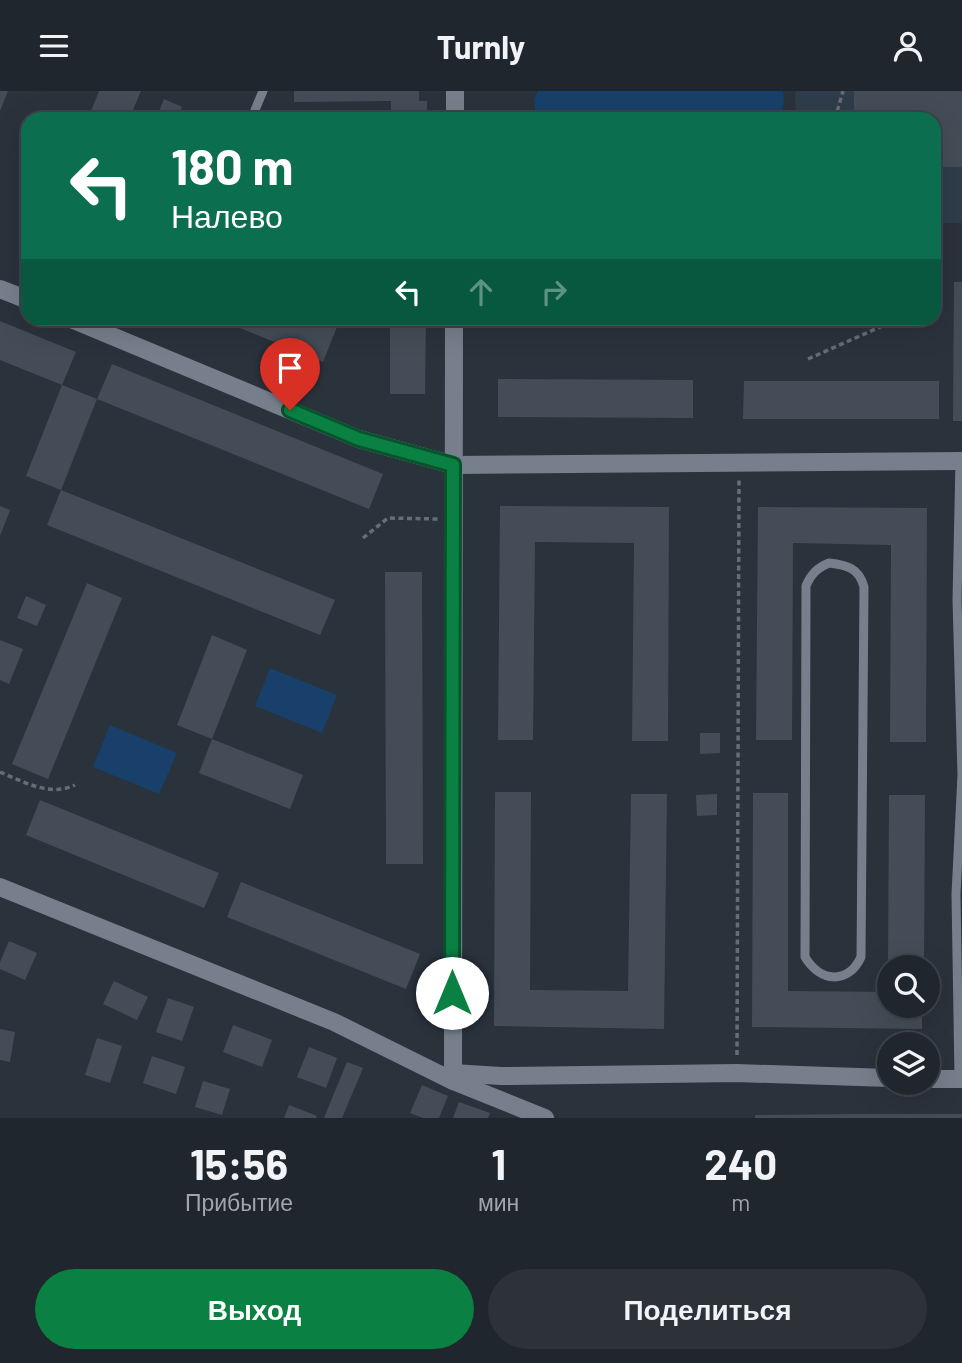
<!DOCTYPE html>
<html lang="ru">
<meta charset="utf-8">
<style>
:root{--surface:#20262d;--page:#2d3239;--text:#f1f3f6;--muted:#a2a5aa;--line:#3d4349;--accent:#0b8043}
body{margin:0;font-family:Barlow,sans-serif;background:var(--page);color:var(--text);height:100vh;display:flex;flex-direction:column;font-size:26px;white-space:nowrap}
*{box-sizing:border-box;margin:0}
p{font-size:23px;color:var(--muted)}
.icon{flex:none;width:38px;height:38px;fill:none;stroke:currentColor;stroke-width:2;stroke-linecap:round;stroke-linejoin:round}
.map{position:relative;height:1027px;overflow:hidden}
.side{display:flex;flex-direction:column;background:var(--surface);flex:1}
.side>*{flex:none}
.guide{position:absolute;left:21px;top:21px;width:920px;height:214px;border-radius:21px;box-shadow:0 7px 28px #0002,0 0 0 2px var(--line);background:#0b6e4f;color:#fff;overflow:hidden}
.controls{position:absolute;left:877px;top:864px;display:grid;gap:14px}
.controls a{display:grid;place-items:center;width:63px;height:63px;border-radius:50%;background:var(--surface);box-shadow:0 7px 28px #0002,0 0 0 2px var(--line);font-size:35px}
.pin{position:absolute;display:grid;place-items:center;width:60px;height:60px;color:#fff;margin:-72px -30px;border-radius:50% 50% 50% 0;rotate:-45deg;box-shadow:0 0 7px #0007}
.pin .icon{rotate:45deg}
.me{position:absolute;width:77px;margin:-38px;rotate:0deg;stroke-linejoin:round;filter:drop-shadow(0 0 5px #0008)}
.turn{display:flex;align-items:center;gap:24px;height:147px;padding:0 35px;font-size:32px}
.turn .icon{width:91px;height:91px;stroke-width:2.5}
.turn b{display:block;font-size:49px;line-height:60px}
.lanes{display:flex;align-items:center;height:66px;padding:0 35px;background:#0003;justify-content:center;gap:35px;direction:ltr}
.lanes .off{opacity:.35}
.eta{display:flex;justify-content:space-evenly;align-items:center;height:119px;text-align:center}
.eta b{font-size:42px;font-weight:700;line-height:49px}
.primary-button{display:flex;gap:14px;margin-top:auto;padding:14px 35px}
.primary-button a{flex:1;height:80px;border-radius:42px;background:var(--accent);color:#fff;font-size:28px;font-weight:700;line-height:80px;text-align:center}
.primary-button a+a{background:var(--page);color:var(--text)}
header{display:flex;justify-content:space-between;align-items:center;height:91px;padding:0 35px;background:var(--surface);font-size:32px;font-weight:700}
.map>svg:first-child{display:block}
.built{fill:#2f3c4a}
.green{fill:#18406a}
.building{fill:#444d57}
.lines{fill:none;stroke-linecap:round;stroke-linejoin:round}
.path{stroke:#666d75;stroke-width:3.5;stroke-dasharray:5 3.5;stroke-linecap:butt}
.service{stroke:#767f8b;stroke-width:9}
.minor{stroke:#767f8b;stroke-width:18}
.route-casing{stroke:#07532c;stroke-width:18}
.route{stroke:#0b8043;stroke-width:12}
</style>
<header><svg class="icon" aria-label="menu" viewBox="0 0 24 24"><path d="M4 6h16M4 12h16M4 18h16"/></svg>Turnly<svg class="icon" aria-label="person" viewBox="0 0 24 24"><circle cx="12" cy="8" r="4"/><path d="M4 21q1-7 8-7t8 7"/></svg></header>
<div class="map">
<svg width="962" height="1027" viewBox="0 0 962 1027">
<rect width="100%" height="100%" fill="#2a323c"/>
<polygon class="built" points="795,0 962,0 962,132 935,132 934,28 796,28"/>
<g class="green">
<polygon points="538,0 783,0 784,9 781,28 536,28 534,8"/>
<polygon points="270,577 337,604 322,642 255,615"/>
<polygon points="110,634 177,662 159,703 93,676"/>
</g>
<g class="building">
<polygon points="0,0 8,0 0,20"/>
<polygon points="99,0 141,0 129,28 88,28"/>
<polygon points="294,0 419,0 419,10 427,10 427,28 391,28 391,10 294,11"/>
<polygon points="854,0 962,0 962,76 934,76 934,28 854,28"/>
<polygon points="164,8 182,16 177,28 156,28"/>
<polygon points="934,156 940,156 939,194 934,194"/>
<polygon points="954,191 962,191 962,330 953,330"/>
<polygon points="235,228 315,228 337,236 323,271 233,234"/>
<polygon points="390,228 426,228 425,303 390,303"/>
<polygon points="0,230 76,261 62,294 97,308 61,399 335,509 320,544 47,434 61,399 26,385 62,294 0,269"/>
<polygon points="112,273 383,383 369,418 97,308"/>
<polygon points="498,288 693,289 693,327 498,326"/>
<polygon points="744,290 939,290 939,328 743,328"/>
<polygon points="0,415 10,419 0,445"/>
<polygon points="500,415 669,416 668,650 632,650 634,452 535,451 533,649 498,649"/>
<polygon points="758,416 927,417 926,651 890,651 891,454 793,452 792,649 756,649"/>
<polygon points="385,481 422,481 423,773 386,773"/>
<polygon points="87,492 122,507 48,688 12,673"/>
<polygon points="26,505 46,514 37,535 17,527"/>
<polygon points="212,544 247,559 212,648 177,634"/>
<polygon points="0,549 23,558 9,593 0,589"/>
<polygon points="700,642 720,642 720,662 700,663"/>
<polygon points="212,648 303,684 290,718 199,682"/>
<polygon points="495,701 531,701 530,899 628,900 631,703 667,703 664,938 494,935"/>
<polygon points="753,702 788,702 788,900 889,901 889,915 922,915 922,938 752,936"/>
<polygon points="717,703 717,724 697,725 696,704"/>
<polygon points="889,704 925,704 924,877 888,877"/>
<polygon points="40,709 219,782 204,817 26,744"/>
<polygon points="241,791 420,863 406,898 227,826"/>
<polygon points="9,850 37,862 25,889 0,878 0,871"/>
<polygon points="114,890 148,906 137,929 103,913"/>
<polygon points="168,907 194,916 182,950 156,941"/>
<polygon points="233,934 272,949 262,976 223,961"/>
<polygon points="0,938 15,941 10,971 0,969"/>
<polygon points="97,947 122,955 110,992 85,984"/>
<polygon points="309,956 337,967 326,997 297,986"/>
<polygon points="152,965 185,976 176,1003 143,992"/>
<polygon points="347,971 363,977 342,1027 324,1027"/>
<polygon points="203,990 230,998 222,1024 195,1016"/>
<polygon points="422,994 448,1005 439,1027 423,1027 410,1022"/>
<polygon points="459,1011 490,1022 488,1027 453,1027"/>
<polygon points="289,1014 317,1025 316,1027 284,1027"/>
<polygon points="855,1023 962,1023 962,1027 755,1027 755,1024"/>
</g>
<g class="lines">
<g class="path">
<polyline points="835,28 843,0"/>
<polyline points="808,268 898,228"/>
<polyline points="363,447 388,427 438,428"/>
<path d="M0 681C24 691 50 706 75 694"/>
<polyline points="737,964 739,387"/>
</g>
<g class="service">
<polyline points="255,19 263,0"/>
<polyline points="359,228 361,228"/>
<path d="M829 472C847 474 859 477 864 496L861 866C848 894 820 891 805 866L806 495C811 483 817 477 829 472Z"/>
<polyline points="959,988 956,803 962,684 957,509 960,370"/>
</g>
<g class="minor">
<polyline points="455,28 455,0"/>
<polyline points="0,198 28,209"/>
<polyline points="71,228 359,348 453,374 962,370"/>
<polyline points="0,796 334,931 453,990 545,1027"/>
<polyline points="453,982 501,985 737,982 889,987"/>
<polyline points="928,988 962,988"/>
<polyline points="453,990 454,228"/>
</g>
</g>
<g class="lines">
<g class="route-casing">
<polyline id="route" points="290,319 359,348 453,374 452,902"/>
</g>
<use href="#route" class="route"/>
</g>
</svg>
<div class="controls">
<a><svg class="icon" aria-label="search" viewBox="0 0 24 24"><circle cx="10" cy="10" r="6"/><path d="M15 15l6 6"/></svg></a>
<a><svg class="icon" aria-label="layers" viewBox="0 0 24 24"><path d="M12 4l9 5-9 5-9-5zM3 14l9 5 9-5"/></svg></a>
</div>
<div class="pin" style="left:290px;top:319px;background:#d93025"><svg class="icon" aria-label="arrive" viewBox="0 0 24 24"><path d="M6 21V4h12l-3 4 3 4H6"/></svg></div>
<svg class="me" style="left:452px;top:902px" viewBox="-20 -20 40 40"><circle r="19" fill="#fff"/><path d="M0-13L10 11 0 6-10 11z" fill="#0b8043"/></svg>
<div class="guide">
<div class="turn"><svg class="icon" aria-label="left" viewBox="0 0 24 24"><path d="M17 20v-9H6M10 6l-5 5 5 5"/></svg><div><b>180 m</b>Налево</div></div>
<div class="lanes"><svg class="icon" aria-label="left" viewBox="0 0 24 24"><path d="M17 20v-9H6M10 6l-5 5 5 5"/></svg><svg class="icon off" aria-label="ahead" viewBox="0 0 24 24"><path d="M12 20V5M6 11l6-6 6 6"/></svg><svg class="icon off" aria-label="right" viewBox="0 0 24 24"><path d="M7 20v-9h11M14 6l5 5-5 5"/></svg></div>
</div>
</div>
<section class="side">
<div class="eta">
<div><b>15:56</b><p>Прибытие</p></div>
<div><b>1</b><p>мин</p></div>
<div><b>240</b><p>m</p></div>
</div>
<div class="primary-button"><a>Выход</a><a>Поделиться</a></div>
</section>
